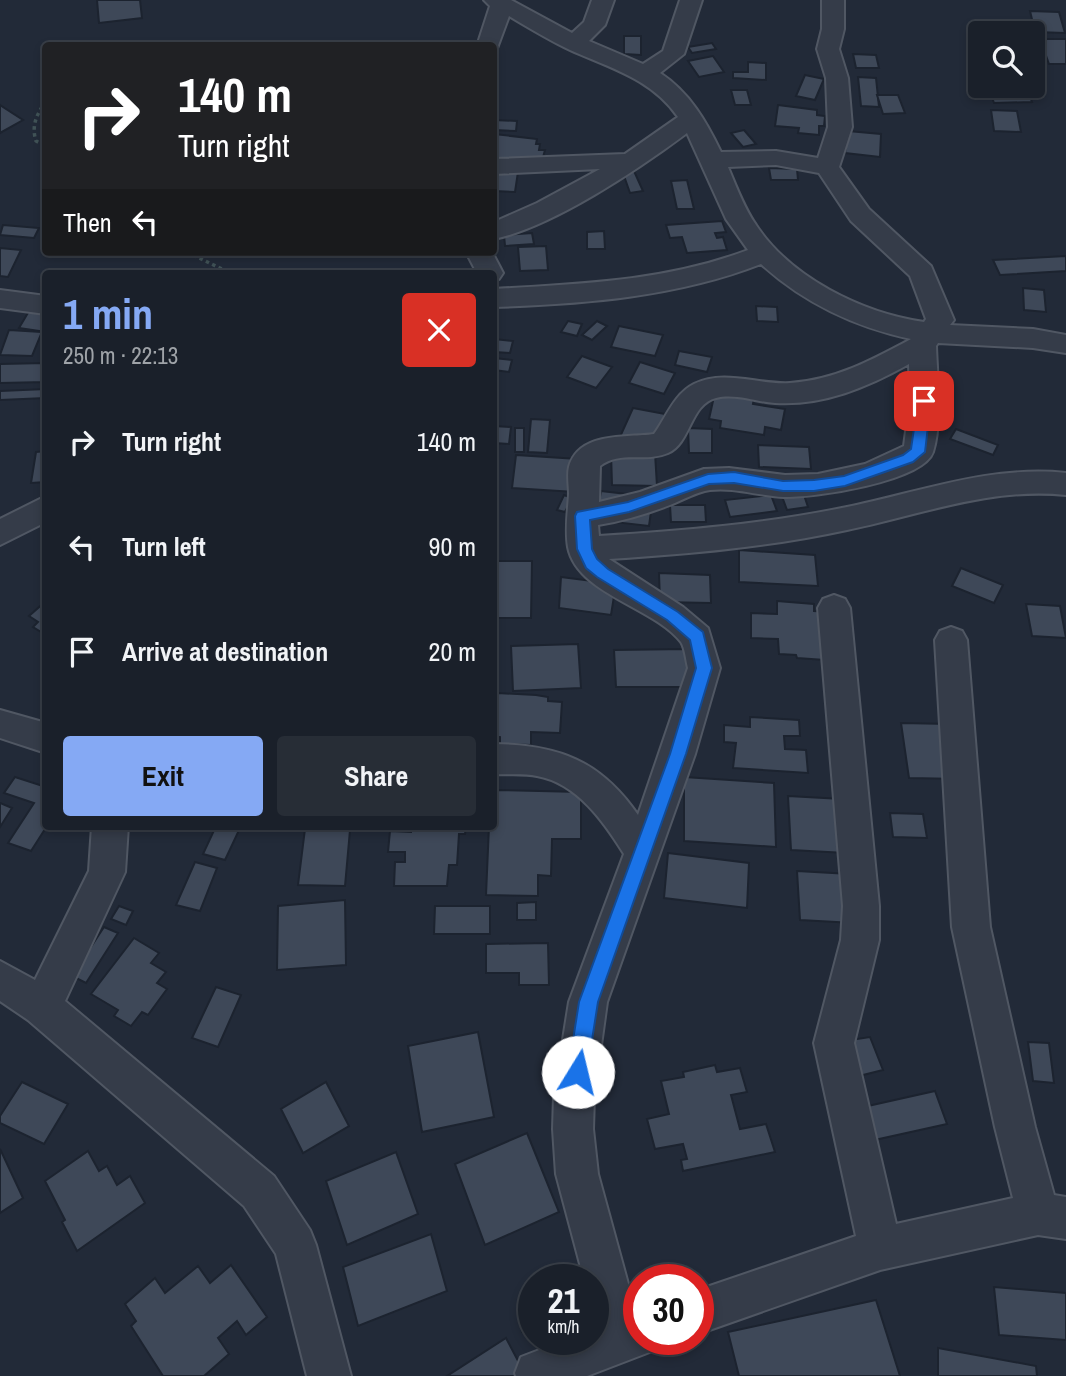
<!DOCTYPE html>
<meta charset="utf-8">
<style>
:root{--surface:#1a202a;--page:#272d36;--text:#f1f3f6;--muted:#9fa3a8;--line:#383e47;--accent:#85a9f4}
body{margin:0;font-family:"Archivo Narrow",sans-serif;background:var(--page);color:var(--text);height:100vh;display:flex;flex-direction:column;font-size:26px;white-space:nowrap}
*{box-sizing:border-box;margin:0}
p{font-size:23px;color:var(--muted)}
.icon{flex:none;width:38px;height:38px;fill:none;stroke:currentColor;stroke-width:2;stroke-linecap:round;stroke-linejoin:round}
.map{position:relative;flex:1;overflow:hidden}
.side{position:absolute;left:42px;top:270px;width:455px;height:560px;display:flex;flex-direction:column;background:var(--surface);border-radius:7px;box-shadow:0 4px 10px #0003,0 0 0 2px var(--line)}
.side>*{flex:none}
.top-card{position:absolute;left:42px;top:42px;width:455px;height:214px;border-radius:7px;box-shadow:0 4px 10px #0003,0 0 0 2px var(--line);background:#202124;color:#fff;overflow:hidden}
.fabs{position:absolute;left:968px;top:21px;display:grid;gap:14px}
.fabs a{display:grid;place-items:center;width:77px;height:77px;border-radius:7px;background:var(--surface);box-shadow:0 4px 10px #0003,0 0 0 2px var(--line);font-size:35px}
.speed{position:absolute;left:518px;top:1264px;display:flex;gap:14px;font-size:35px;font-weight:700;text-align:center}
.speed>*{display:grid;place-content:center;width:91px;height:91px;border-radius:50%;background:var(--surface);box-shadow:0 4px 10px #0003,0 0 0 2px var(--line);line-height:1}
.speed small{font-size:18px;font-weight:400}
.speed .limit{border:10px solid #d22;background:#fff;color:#111}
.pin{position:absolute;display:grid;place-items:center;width:60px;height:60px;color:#fff;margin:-30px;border-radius:14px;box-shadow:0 4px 10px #0006}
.me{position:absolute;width:77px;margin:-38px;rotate:9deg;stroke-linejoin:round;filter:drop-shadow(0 0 5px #0008)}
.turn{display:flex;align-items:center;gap:24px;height:147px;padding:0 21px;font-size:32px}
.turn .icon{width:91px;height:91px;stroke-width:2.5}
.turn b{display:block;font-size:49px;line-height:60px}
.then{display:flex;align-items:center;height:66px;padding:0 21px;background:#0003;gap:14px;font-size:26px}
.round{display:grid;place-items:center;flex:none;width:74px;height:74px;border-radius:7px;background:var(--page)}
.head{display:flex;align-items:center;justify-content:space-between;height:119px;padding:0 21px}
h1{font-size:42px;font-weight:700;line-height:52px;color:var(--accent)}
.action{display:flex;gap:14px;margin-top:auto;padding:14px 21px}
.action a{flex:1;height:80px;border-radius:7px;background:var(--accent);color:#111;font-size:28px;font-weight:700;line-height:80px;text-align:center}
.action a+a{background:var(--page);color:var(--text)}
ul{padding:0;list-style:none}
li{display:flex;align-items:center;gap:21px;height:105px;padding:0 21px}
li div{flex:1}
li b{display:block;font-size:26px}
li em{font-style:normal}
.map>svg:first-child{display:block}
.building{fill:#3e4858;stroke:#1c232f;stroke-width:2}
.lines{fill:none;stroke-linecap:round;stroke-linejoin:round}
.street-casing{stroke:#505763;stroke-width:4}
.path{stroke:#415357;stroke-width:3.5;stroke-dasharray:3.5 3.5;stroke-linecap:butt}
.street{fill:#353c49;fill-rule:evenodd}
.route{fill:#1a73e8;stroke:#114b97;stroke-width:2}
</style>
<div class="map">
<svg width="1066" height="1376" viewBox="0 0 1066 1376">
<rect width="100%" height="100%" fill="#222a38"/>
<g class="building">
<polygon points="97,0 140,0 142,18 99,23"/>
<polygon points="1030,11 1059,12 1065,33 1035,32"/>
<polygon points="624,36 641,36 641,55 624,54"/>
<polygon points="1040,39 1066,39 1066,64 1049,64"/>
<polygon points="712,43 716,49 692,53 688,47"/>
<polygon points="853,54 876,55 879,68 856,68"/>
<polygon points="713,56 724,72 699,77 688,61"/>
<polygon points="748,62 766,63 766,80 733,78 733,72 748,72"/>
<polygon points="805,75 824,79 815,100 796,96"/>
<polygon points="858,77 876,78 879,107 861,106"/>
<polygon points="988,86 1026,86 1032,102 994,103"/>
<polygon points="731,90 747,90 751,105 735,105"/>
<polygon points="877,95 898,95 905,113 883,114"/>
<polygon points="0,105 23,120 0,133"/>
<polygon points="778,105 817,110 817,115 825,116 824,126 819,126 819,135 798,133 799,128 775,126"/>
<polygon points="991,110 1017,111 1021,132 994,131"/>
<polygon points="494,120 517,121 516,131 494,130"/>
<polygon points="744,130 756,144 743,147 731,133"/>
<polygon points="848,131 881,134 880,157 845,153"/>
<polygon points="494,134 537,139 536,144 540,144 539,150 545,150 542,161 505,158 504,160 494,159"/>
<polygon points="769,168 797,169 798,180 771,180"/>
<polygon points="494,171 518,172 515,192 494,191"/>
<polygon points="634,171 643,191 630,193 623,173"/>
<polygon points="687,180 694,209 677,209 671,181"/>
<polygon points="722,221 726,232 715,233 717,238 723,237 727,250 687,253 682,237 670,238 666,225"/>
<polygon points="3,225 39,228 34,238 0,235"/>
<polygon points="604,231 605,249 587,249 587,232"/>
<polygon points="532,233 534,244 505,246 504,235"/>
<polygon points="546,246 548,270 520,271 518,247"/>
<polygon points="0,248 21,250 8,277 0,276"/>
<polygon points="1066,256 1066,271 1000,275 993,260"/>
<polygon points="1023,288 1044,290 1046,312 1024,310"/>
<polygon points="32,306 46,308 46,332 19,328"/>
<polygon points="756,306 777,307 778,322 757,321"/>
<polygon points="568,321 582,324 577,336 561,332"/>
<polygon points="597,321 607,326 592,340 582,335"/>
<polygon points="619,326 663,335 655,356 611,347"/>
<polygon points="9,330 42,332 32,356 0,355"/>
<polygon points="494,339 513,341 510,353 494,352"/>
<polygon points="679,351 712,357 707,372 675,365"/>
<polygon points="582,356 612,367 596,388 567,377"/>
<polygon points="494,358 512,360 509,372 494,370"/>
<polygon points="640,362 675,373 664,394 629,383"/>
<polygon points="46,363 46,382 0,383 0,364"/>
<polygon points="46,389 46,398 0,400 0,391"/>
<polygon points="715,392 754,398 753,404 785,409 781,430 765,427 764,435 720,428 721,421 709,419"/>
<polygon points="633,408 665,414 657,442 619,439"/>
<polygon points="531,419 550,420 547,453 528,452"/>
<polygon points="494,426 511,427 509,444 494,443"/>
<rect x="515" y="428" width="9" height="24"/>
<polygon points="688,428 712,429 712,453 689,453"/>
<polygon points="956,429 998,445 993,455 950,439"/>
<polygon points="758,445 809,447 811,469 759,467"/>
<polygon points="46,451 46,482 31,483 36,452"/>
<polygon points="611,453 655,453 657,486 612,485"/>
<polygon points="516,455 578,459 575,492 512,488"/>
<polygon points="802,489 808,507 787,510 780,491"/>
<polygon points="601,491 653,497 649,526 596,520"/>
<polygon points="564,495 572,498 565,512 557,510"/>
<polygon points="771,495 777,511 730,517 725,500"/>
<polygon points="670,505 705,505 706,522 671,522"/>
<polygon points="739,550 815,555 818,586 739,582"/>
<polygon points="494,561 532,561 531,618 494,618"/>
<polygon points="961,568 1003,585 994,603 952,586"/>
<polygon points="659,573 710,575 711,603 660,602"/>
<polygon points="561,577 616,584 611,615 559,608"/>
<polygon points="46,601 46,635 33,627 38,622 29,616"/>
<polygon points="777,601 814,604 814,611 830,612 825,660 797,658 796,655 779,654 778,639 751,638 751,613 777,614"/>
<polygon points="1026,604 1060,606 1066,638 1032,636"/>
<polygon points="578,644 581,688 513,691 511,646"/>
<polygon points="687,649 691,687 616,687 614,650"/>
<polygon points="498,693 536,695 548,697 548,701 562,702 560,733 531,732 531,745 500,744 500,737 494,736 494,701 497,701"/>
<polygon points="750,717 799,720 800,736 784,736 785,749 806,750 808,773 733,768 736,743 724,742 724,725 750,727"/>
<polygon points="901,723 950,724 960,779 909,778"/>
<polygon points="15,777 46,787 47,826 31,851 8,843 34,803 4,793"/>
<polygon points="684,777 774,783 776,847 684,841"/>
<polygon points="494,790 581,792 581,839 552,839 551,876 538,875 538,896 486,895 489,826 494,826"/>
<polygon points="788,796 842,799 846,853 791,850"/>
<polygon points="0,803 12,808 0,827"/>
<polygon points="890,813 923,814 927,838 893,837"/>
<polygon points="216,826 241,826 225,860 203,854"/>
<polygon points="411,826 466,826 465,834 459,834 457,865 449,865 447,886 394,886 395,862 405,862 405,852 388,852 390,831 411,832"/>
<polygon points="305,829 350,830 345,886 298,885"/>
<polygon points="668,853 749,863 747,908 664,898"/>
<polygon points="195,862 217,868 200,911 176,905"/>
<polygon points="797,871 850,874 854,923 800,920"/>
<polygon points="345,900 346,965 277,970 278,906"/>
<polygon points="536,902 536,920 517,920 517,903"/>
<polygon points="119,906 133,911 126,925 111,919"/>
<polygon points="435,906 490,906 490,934 434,934"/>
<polygon points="104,927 118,933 86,983 72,976"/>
<polygon points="134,938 159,953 151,963 166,972 157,983 167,989 148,1015 142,1012 131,1026 114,1016 118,1010 91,994"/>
<polygon points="548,943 549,985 519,985 519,973 486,973 486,944"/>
<polygon points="216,987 241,995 218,1047 192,1038"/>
<polygon points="478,1032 494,1117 422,1132 408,1046"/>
<polygon points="870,1037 883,1070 851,1078 837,1042"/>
<polygon points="1028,1042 1049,1043 1054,1083 1033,1081"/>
<polygon points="715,1065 717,1072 740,1068 747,1092 731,1095 740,1129 766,1124 775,1152 683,1171 681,1160 687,1159 683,1144 655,1149 647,1119 669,1114 661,1081 684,1077 683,1072"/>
<polygon points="22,1082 68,1104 44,1144 0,1123 0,1116"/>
<polygon points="326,1082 349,1126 303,1153 281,1109"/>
<polygon points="935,1091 947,1124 861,1143 850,1110"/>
<polygon points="527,1133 559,1212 485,1245 455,1164"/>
<polygon points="0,1149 23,1198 0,1213"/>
<polygon points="88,1151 99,1171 107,1166 117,1185 130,1176 145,1203 77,1251 62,1222 65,1220 45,1181"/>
<polygon points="396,1152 418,1214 347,1245 326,1181"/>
<polygon points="431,1234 447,1291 358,1326 343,1267"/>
<polygon points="231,1265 267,1317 246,1335 237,1321 218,1338 229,1354 204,1376 163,1376 131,1326 136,1321 125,1304 155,1278 165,1293 198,1266 210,1283"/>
<polygon points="994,1287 1066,1293 1066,1340 999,1335"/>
<polygon points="876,1300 900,1376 739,1376 728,1332"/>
<polygon points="534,1303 534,1331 522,1332 520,1305"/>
<polygon points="506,1338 526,1376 447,1376"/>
<polygon points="938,1348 1036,1366 1037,1376 938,1376"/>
</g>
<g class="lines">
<g class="street-casing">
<g id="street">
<path d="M484 0H511L572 33 584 22 592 0H614L605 25 589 41 643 64 663 51 680 0H702L684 54 660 73C690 93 706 121 721 152L776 151 818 158 828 127 826 78 817 49 822 29V0H844V29L839 49 848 78 852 127 839 167 869 209 931 266 954 320 950 325 1033 329 1066 335V353L1033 348 938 343 936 346C937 376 942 424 933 452 923 482 812 498 784 497 759 496 735 487 710 490 696 492 683 500 670 505 647 514 623 521 598 525L599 536C681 531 765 524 847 507 920 492 990 465 1066 473V495C990 487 920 515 847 530 769 547 688 554 609 559L683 607 708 628 720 668 695 754 607 1002 594 1096 593 1129 598 1174 636 1313 639 1312V1339H659L655 1350 587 1376H516L515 1373 521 1357 568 1339H593V1329L596 1328 593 1316V1279H584L556 1174 553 1129 554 1096 569 1002 624 854C604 822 577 783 537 776 523 773 508 775 494 774V744C558 745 600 760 638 815L688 668C686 660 685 648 681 642 654 607 577 594 568 547 565 529 568 511 569 494 569 486 567 475 569 467 579 431 627 438 654 434 666 418 674 394 694 384 725 369 758 385 790 383 835 380 872 360 911 339 855 327 804 303 761 264 677 297 583 304 494 307V289C580 284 667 281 748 250L726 219 687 133C639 169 552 227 494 239V222L537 203 600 169 494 174V159L625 154 678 117C652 79 610 68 570 50 549 40 529 28 509 16L496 51H494V46H477L490 6ZM776 165 819 173 851 221 910 276 926 319 924 322C862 313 791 278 756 225 744 208 736 186 728 167ZM909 364 910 401 904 446 865 464 818 474 785 475 729 468 704 469 640 492 599 502 600 466C621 450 645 463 668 453 691 443 690 404 716 398 735 393 757 402 775 403 823 406 868 387 909 364Z"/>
<polygon points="466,252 492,252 503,273 499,279 494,281 494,273 477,273"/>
<polygon points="0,290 46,296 46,314 0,308"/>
<polygon points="46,496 46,522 0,545 0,519"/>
<polygon points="834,595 845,599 850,608 879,906 879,940 854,1043 896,1224 1013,1198 995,1127 952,927 935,640 940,631 951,627 962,631 967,640 990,927 1035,1127 1054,1195 1066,1197 1066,1239 1038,1235 880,1270 698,1334 698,1290 856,1236 814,1043 841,940 843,906 818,608 823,599"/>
<polygon points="0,710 46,723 46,753 0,738"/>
<polygon points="92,826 128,826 125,872 65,1001 274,1176 310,1230 316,1245 351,1376 307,1376 276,1254 244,1206 28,1020 0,1001 0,961 35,980 89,871"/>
</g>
</g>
<g class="path">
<path d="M46 101C37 114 31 125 36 141L46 146"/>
<polyline points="187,252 230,273"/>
</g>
<use href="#street" class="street"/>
</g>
<polygon class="route" points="924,396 931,401 925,452 913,462 845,486 814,491 783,491 734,483 709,484 629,512 590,520 592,549 597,559 608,569 678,612 703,632 712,668 686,754 598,1002 587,1072 584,1079 578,1082 571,1079 568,1072 579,1002 670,754 696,668 690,640 667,620 597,577 586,568 577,549 575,516 577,512 628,502 708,474 734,472 783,481 814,480 844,476 903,455 911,449 918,401"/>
</svg>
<div class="fabs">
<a><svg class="icon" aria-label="search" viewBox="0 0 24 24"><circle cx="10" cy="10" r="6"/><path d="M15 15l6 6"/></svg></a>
</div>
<div class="speed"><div>21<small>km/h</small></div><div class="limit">30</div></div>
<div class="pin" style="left:924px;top:401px;background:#d93025"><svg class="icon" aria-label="arrive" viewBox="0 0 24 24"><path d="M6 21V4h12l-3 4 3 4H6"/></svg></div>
<svg class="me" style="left:578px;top:1072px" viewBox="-20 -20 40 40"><circle r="19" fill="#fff"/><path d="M0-13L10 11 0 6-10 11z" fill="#1a73e8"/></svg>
<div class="top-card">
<div class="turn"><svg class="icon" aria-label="right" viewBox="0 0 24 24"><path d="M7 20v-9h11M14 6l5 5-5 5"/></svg><div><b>140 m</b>Turn right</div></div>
<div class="then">Then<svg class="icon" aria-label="left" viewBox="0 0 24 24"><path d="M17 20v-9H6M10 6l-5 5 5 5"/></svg></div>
</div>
<section class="side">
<div class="head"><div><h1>1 min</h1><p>250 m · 22:13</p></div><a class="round" style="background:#d93025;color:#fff"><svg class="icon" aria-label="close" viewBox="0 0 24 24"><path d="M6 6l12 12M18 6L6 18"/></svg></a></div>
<ul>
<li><svg class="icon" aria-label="right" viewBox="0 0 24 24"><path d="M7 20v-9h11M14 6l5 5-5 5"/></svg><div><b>Turn right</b></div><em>140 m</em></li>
<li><svg class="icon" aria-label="left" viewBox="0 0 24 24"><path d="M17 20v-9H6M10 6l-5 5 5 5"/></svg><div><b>Turn left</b></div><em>90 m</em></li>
<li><svg class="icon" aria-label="arrive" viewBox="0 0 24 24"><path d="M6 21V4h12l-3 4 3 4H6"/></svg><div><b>Arrive at destination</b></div><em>20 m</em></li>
</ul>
<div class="action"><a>Exit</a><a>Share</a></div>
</section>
</div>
